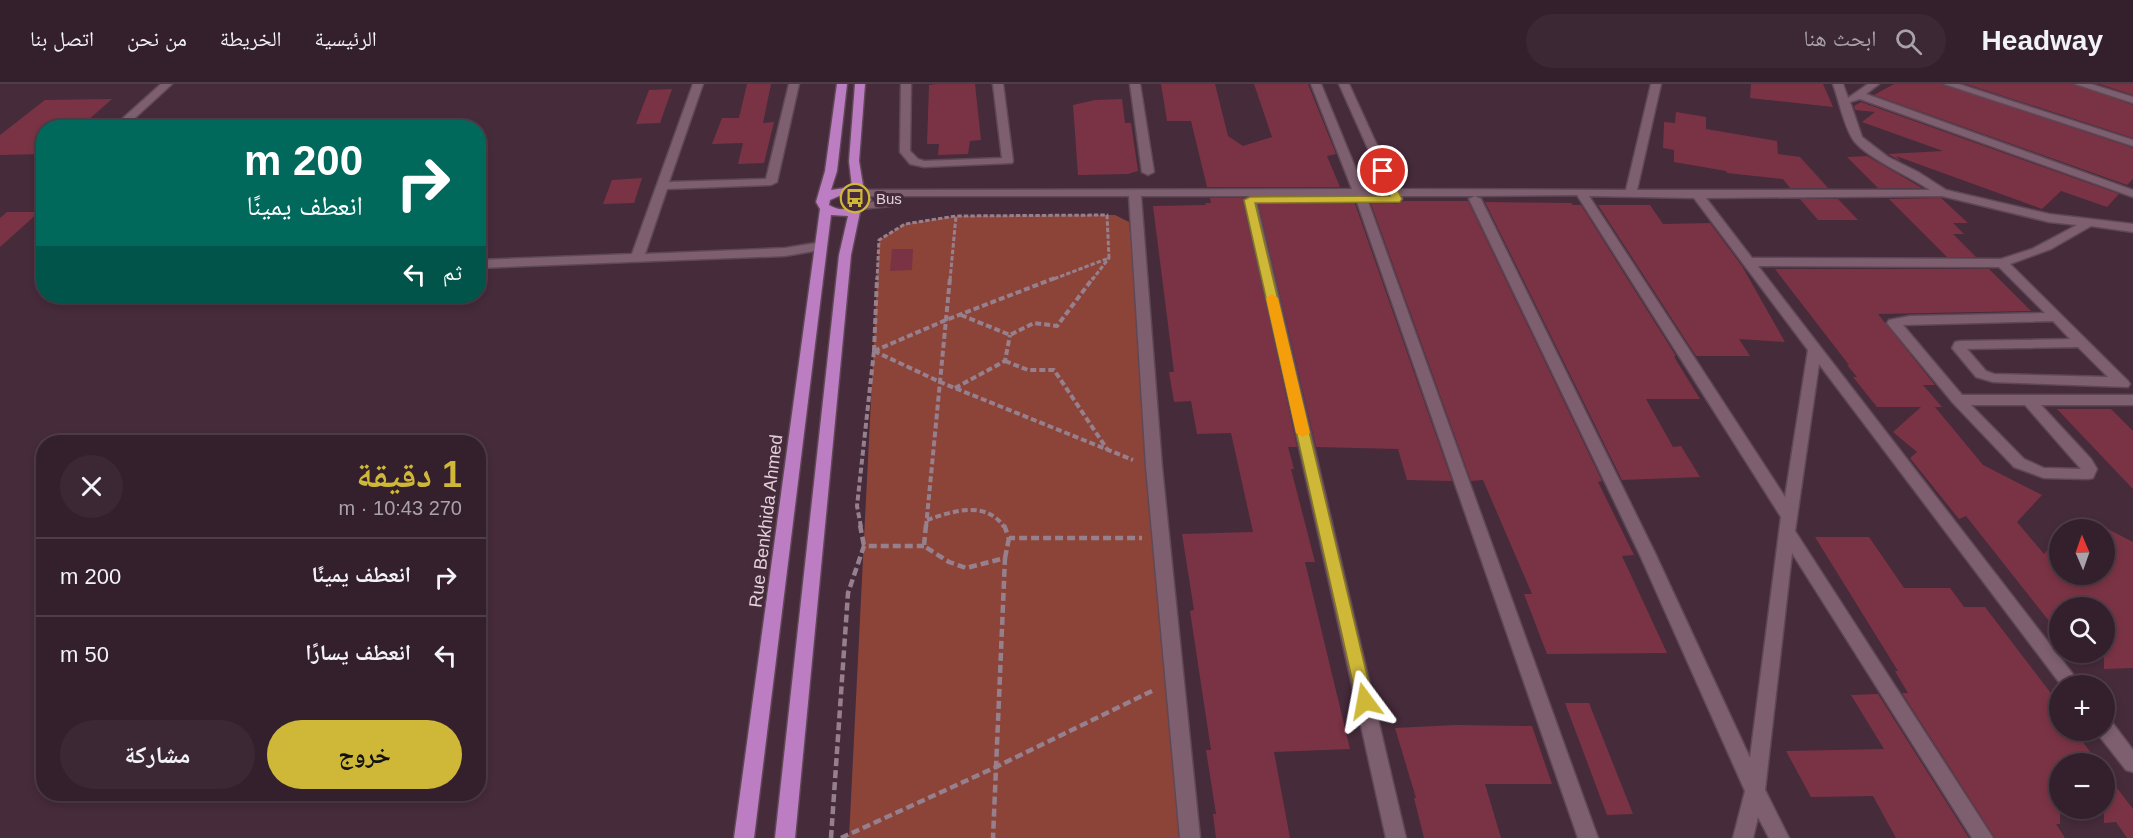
<!DOCTYPE html>
<html lang="ar">
<meta charset="utf-8">
<style>
:root{--surface:#34202c;--page:#3c2834;--text:#f1f3f6;--muted:#a9a3a9;--line:#4e3e48;--accent:#cfb837}
body{margin:0;font-family:Helvetica,"Noto Naskh Arabic",sans-serif;background:var(--page);color:var(--text);direction:rtl;height:100vh;display:flex;flex-direction:column;font-size:22px;white-space:nowrap}
*{box-sizing:border-box;margin:0}
p{font-size:20px;color:var(--muted)}
.icon{flex:none;width:33px;height:33px;fill:none;stroke:currentColor;stroke-width:2;stroke-linecap:round;stroke-linejoin:round}
.map{position:relative;flex:1;overflow:hidden;direction:ltr}
.sheet{position:absolute;left:36px;top:351px;width:450px;height:366px;display:flex;flex-direction:column;background:var(--surface);border-radius:24px;box-shadow:0 3px 9px #0003,0 0 0 2px var(--line);direction:rtl}
.sheet>*{flex:none}
.banner{position:absolute;left:36px;top:36px;width:450px;height:183px;border-radius:24px;box-shadow:0 3px 9px #0003,0 0 0 2px var(--line);direction:rtl;background:#00695c;color:#fff;overflow:hidden}
.needle{width:39px;rotate:358deg}
.fabs{position:absolute;left:2049px;top:435px;display:grid;gap:12px}
.fabs a{display:grid;place-items:center;width:66px;height:66px;border-radius:50%;background:var(--surface);box-shadow:0 3px 9px #0003,0 0 0 2px var(--line);font-size:30px}
.pin{position:absolute;display:grid;place-items:center;width:51px;height:51px;color:#fff;margin:-26px;border:3px solid #fff;border-radius:50%;box-shadow:0 2px 6px #0007}
.me{position:absolute;width:66px;margin:-33px;rotate:347deg;stroke-linejoin:round;filter:drop-shadow(0 0 4px #0008)}
.turn{display:flex;align-items:center;gap:21px;height:126px;padding:0 24px;font-size:27px}
.turn .icon{width:78px;height:78px;stroke-width:2.5}
.turn b{display:block;font-size:42px;line-height:51px}
.then{display:flex;align-items:center;height:57px;padding:0 24px;background:#0003;gap:12px;font-size:22px}
.round{display:grid;place-items:center;flex:none;width:63px;height:63px;border-radius:32px;background:var(--page)}
.summary{display:flex;align-items:center;justify-content:space-between;height:102px;padding:0 24px}
h1{font-size:36px;font-weight:700;line-height:45px;color:var(--accent)}
.primary-button{display:flex;gap:12px;margin-top:auto;padding:12px 24px}
.primary-button a{flex:1;height:69px;border-radius:36px;background:var(--accent);color:#111;font-size:24px;font-weight:700;line-height:69px;text-align:center}
.primary-button a+a{background:var(--page);color:var(--text)}
ul{padding:0;list-style:none}
li{display:flex;align-items:center;gap:18px;height:78px;padding:0 24px;border-top:2px solid var(--line)}
li div{flex:1}
li b{display:block;font-size:22px}
li em{font-style:normal}
header{display:flex;align-items:center;gap:36px;box-sizing:border-box;height:84px;padding:0 30px;background:var(--surface);border-bottom:2px solid var(--line)}
header strong{font-size:28px}
nav{display:flex;gap:33px;margin-inline-start:auto;font-size:21px}
.search{width:420px;height:54px;background:var(--page);display:flex;align-items:center;gap:15px;box-sizing:border-box;padding:0 21px;border-radius:33px;color:var(--muted);font-size:22px}
.map>svg:first-child{display:block}
.green{fill:#8c4439}
.building{fill:#7a3344}
.lines{fill:none;stroke-linecap:round;stroke-linejoin:round}
.minor-casing{stroke:#5f4856;stroke-width:3}
.major-casing{stroke:#5f4856;stroke-width:3}
.path-far2{stroke:#97808d;stroke-width:3;stroke-dasharray:4.5 2;stroke-linecap:butt}
.path-far1{stroke:#97808d;stroke-width:4;stroke-dasharray:6 3;stroke-linecap:butt}
.path{stroke:#97808d;stroke-width:4.5;stroke-dasharray:8 4;stroke-linecap:butt}
.minor{fill:#7d5f70;fill-rule:evenodd}
.major{fill:#bd7dc2;fill-rule:evenodd}
.route{fill:#cfb837;stroke:#877824;stroke-width:1.5}
.slow{fill:#f59e0b}
.labels{text-anchor:middle;dominant-baseline:central;stroke-width:6;stroke-linejoin:round;paint-order:stroke}
.far-poi-label{font-size:15px;fill:#e2d0da;stroke:#462b3b;text-anchor:start}
.street-label{font-size:18px;fill:#e2d0da;stroke:#462b3b}
</style>
<header>
<strong>Headway</strong>
<div class="search"><svg class="icon" aria-label="search" viewBox="0 0 24 24"><circle cx="10" cy="10" r="6"/><path d="M15 15l6 6"/></svg>ابحث هنا</div>
<nav><a>الرئيسية</a><a>الخريطة</a><a>من نحن</a><a>اتصل بنا</a></nav>
</header>
<div class="map">
<svg width="2133" height="754" viewBox="0 0 2133 754">
<rect width="100%" height="100%" fill="#462b3b"/>
<polygon class="green" points="1115,131 1129,138 1160,454 1186,754 849,754 879,156 905,140 956,132"/>
<g class="building">
<polygon points="747,0 771,0 763,39 774,38 764,79 738,80 743,59 712,60 722,34 739,34"/>
<polygon points="936,0 975,0 981,56 970,57 968,70 938,71 939,60 927,60 929,1"/>
<polygon points="1161,0 1215,0 1228,52 1243,62 1272,53 1254,0 1308,0 1336,70 1327,72 1340,103 1207,103 1191,37 1167,37"/>
<polygon points="1751,0 1823,0 1833,23 1750,14"/>
<polygon points="1894,0 1942,0 2133,64 2133,95 2127,101 1874,11"/>
<polygon points="1966,0 2073,0 2133,21 2133,54"/>
<polygon points="2099,0 2133,0 2133,11"/>
<polygon points="672,5 660,39 636,40 649,6"/>
<polygon points="112,15 79,44 44,44 44,70 0,71 0,51 45,16"/>
<polygon points="1122,15 1125,39 1131,39 1138,87 1128,90 1078,91 1073,21 1095,16"/>
<polygon points="1861,18 2119,110 2107,123 2061,107 2042,125 1896,72 1901,77 1888,70 1943,67 1862,38 1875,28 1855,26 1854,22"/>
<polygon points="1676,28 1706,33 1706,45 1777,57 1778,70 1800,73 1828,104 1790,104 1783,95 1727,89 1726,87 1674,78 1674,66 1663,64 1664,38 1675,39"/>
<polygon points="1867,72 1886,83 1922,104 1878,104 1847,73"/>
<polygon points="642,94 634,119 603,120 612,96"/>
<polygon points="1210,114 1243,114 1297,363 1288,363 1294,385 1291,385 1315,478 1305,478 1350,665 1274,668 1290,754 1216,754 1213,730 1216,730 1206,666 1211,666 1190,527 1194,526 1182,450 1253,448 1231,349 1197,350 1191,317 1174,318 1169,288 1174,288 1153,122 1206,121 1205,119 1211,119"/>
<polygon points="1257,114 1345,114 1346,117 1354,117 1452,397 1407,396 1398,365 1316,363"/>
<polygon points="1941,114 1968,139 1953,139 1964,150 1953,150 1976,173 1947,173 1889,115"/>
<polygon points="1800,115 1838,115 1858,136 1818,136"/>
<polygon points="1370,117 1389,117 1395,120 1403,117 1468,117 1602,397 1598,398 1634,471 1622,472 1667,569 1547,570 1524,510 1532,510 1483,396 1471,397"/>
<polygon points="1485,118 1571,119 1573,121 1581,121 1676,272 1674,272 1676,276 1700,315 1646,315 1673,363 1681,362 1700,393 1622,396"/>
<polygon points="1598,121 1650,121 1663,140 1710,139 1742,182 1785,258 1739,255 1750,272 1696,272"/>
<polygon points="7,128 39,128 0,163 0,134"/>
<polygon points="892,165 913,165 912,186 890,187"/>
<polygon points="1775,185 1989,185 2031,227 1878,230 1935,301 1923,301 1942,323 1935,323 1983,381 2042,411 2017,438 2044,470 2060,452 2060,490 2104,490 2104,443 2133,458 2133,584 2104,585 2104,522 2060,522 2060,551 1966,432 1959,435 1910,374 1917,368 1893,348 1921,323 1877,323 1853,293 1857,293 1847,281 1849,281"/>
<polygon points="2057,325 2111,325 2133,347 2133,405"/>
<polygon points="1815,453 1869,453 1904,504 1950,504 1964,523 1985,523 2060,621 2060,646 2074,646 2099,680 2060,680 2060,740 2056,740 2065,754 1995,754 1902,609 1908,609 1895,587 1898,587"/>
<polygon points="1878,610 1969,754 1896,754 1873,712 1811,713 1786,667 1884,665 1851,611"/>
<polygon points="1565,619 1589,619 1633,730 1607,731"/>
<polygon points="1455,641 1532,642 1552,700 1485,700 1501,754 1424,754 1414,714 1416,714 1395,644"/>
<polygon points="2104,687 2133,725 2133,754 2127,754 2116,738 2104,739"/>
</g>
<g class="lines">
<g class="minor-casing">
<g id="minor">
<polygon points="161,0 172,0 124,44 112,44"/>
<polygon points="693,0 703,0 669,98 766,95 789,0 799,0 777,98 771,101 667,105 645,170 785,164 822,158 826,159 826,165 785,172 478,184 478,176 632,170"/>
<polygon points="901,0 911,0 910,67 918,75 924,77 1002,74 993,0 1003,0 1013,77 1012,79 924,83 910,80 900,68"/>
<polygon points="1130,0 1140,0 1154,88 1148,91 1142,88"/>
<path d="M1311 0H1321L1364 105H1386L1339 0H1349L1397 105 1626 106 1651 0H1661L1637 106H1930C1911 93 1861 71 1852 54 1843 38 1839 17 1833 0H1843L1848 14 1868 0H1879L1866 10 2133 106V113L1860 15 1850 18 1862 53 1888 73 1918 88 1946 106 2049 130 2133 140V148L2091 142 2051 165 2010 180 2128 297 2130 300 2128 303 1993 298 1976 293 1952 264 1955 258 1960 257 2070 255 2053 237 1903 241 1962 311H2133V321H2041L2091 375 2097 385 2093 394 2088 395 2044 394 2014 383 1953 319 1887 239 1889 236 1910 232 2045 229 1999 183 1758 182 2082 602H2062L1819 280 1795 447 1993 754H1972L1792 469 1765 706 1789 754H1769L1758 733 1753 754H1733L1745 707 1639 469 1469 115 1475 112H1400L1402 115 1396 118 1392 117 1389 112H1366L1598 754H1578L1355 112H1141L1162 383 1200 754H1180L1146 383 1129 112H860L854 109 860 106 1352 105ZM1577 111 1781 433 1750 674 1655 469 1481 115 1475 112ZM1589 112 1694 114 1808 266 1785 413ZM1942 112 2049 138 2077 141 2032 165 2001 175 1752 174 1706 114ZM2078 263 2108 293 1994 290 1986 287 1967 265ZM1971 321H2025L2081 385 2044 384 2024 375Z"/>
<polygon points="1944,0 1959,0 2133,56 2133,62"/>
<polygon points="2075,0 2091,0 2133,13 2133,19"/>
<polygon points="1250,113 1256,116 1406,754 1386,754 1244,116"/>
<polygon points="895,116 899,117 899,121 862,125 856,122 862,119"/>
<polygon points="2104,635 2111,637 2133,666 2133,688 2126,686 2097,649 2096,646 2104,646"/>
</g>
</g>
<g class="major-casing">
<path id="major" d="M837 0H847L837 87 831 106 852 103 849 77 855 0H865L859 77 864 107 871 116 860 128 851 171 795 754H775L839 171 848 132 831 131 754 754H734L820 125 816 118 825 87ZM846 109 853 111 859 116C851 126 840 128 829 121L830 116Z"/>
</g>
<g class="path-far2">
<polyline points="877,196 879,156 905,140 956,132 1107,131 1109,174 1051,196"/>
<polyline points="950,196 956,132"/>
<polyline points="1092,196 1109,174"/>
</g>
<g class="path-far1">
<polyline points="961,231 1010,251 1034,239 1057,242 1093,194"/>
<polyline points="874,267 940,298 1133,376"/>
<polyline points="874,267 877,194"/>
<polyline points="874,267 946,236 1055,194"/>
<polyline points="1005,277 1028,286 1054,286 1107,365"/>
<polyline points="955,304 1005,277 1010,251"/>
<path d="M927 436C953 427 986 416 1004 443"/>
<polyline points="861,443 857,422 874,267"/>
<polyline points="926,443 950,194"/>
</g>
<g class="path">
<polyline points="860,441 864,462"/>
<polyline points="926,441 924,462 949,478 966,484 1005,474 993,754"/>
<polyline points="1004,441 1009,454 1142,454"/>
<polyline points="1005,474 1009,454"/>
<polyline points="831,754 848,509 864,462 924,462"/>
<polyline points="841,754 996,683 1154,606"/>
</g>
<use href="#minor" class="minor"/>
<use href="#major" class="major"/>
</g>
<polygon class="route" points="1379,84 1388,87 1402,115 1400,118 1255,119 1373,617 1371,622 1365,624 1359,622 1357,617 1244,116 1250,113 1390,112 1378,87"/>
<polygon class="slow" points="1272,210 1278,214 1310,349 1303,353 1296,349 1266,214"/>
<defs>
<g id="bus-ring" transform="scale(1.5)"><circle r="9.5" fill="#462b3b" stroke="#cfb837" stroke-width="1.5"/><path d="M-5-6H5V4H4V6H2V4H-2V6H-4V4H-5ZM-3.5-4V0h7V-4ZM-3.5 1.2v1.5H-2V1.2ZM2 1.2v1.5H3.5V1.2Z" fill="#cfb837"/></g>
</defs>
<g fill-rule="evenodd">
<use href="#bus-ring" x="855" y="114"/>
</g>
<g class="labels">
<g class="far-poi-label">
<text x="876" y="114">Bus</text>
</g>
<g class="street-label">
<text transform="translate(766 437) rotate(-83)">Rue Benkhida Ahmed</text>
</g>
</g>
</svg>
<div class="fabs">
<a><svg class="needle" viewBox="-14 -14 28 28"><path d="M0-13l5 13h-10z" fill="#e53935"/><path d="M0 13l5-13h-10z" fill="#a9a3a9"/></svg></a>
<a><svg class="icon" aria-label="search" viewBox="0 0 24 24"><circle cx="10" cy="10" r="6"/><path d="M15 15l6 6"/></svg></a>
<a>+</a>
<a>−</a>
</div>
<div class="pin" style="left:1383px;top:87px;background:#d93025"><svg class="icon" aria-label="arrive" viewBox="0 0 24 24"><path d="M6 21V4h12l-3 4 3 4H6"/></svg></div>
<svg class="me" style="left:1365px;top:617px" viewBox="-20 -20 40 40"><path d="M0-17L14 15 0 8-14 15z" fill="#cfb837" stroke="#fff" stroke-width="4"/></svg>
<div class="banner">
<div class="turn"><svg class="icon" aria-label="right" viewBox="0 0 24 24"><path d="M7 20v-9h11M14 6l5 5-5 5"/></svg><div><b>200 m</b>انعطف يمينًا</div></div>
<div class="then">ثم<svg class="icon" aria-label="left" viewBox="0 0 24 24"><path d="M17 20v-9H6M10 6l-5 5 5 5"/></svg></div>
</div>
<section class="sheet">
<div class="summary"><div><h1>1 دقيقة</h1><p>270 m · 10:43</p></div><a class="round"><svg class="icon" aria-label="close" viewBox="0 0 24 24"><path d="M6 6l12 12M18 6L6 18"/></svg></a></div>
<ul>
<li><svg class="icon" aria-label="right" viewBox="0 0 24 24"><path d="M7 20v-9h11M14 6l5 5-5 5"/></svg><div><b>انعطف يمينًا</b></div><em>200 m</em></li>
<li><svg class="icon" aria-label="left" viewBox="0 0 24 24"><path d="M17 20v-9H6M10 6l-5 5 5 5"/></svg><div><b>انعطف يسارًا</b></div><em>50 m</em></li>
</ul>
<div class="primary-button"><a>خروج</a><a>مشاركة</a></div>
</section>
</div>
